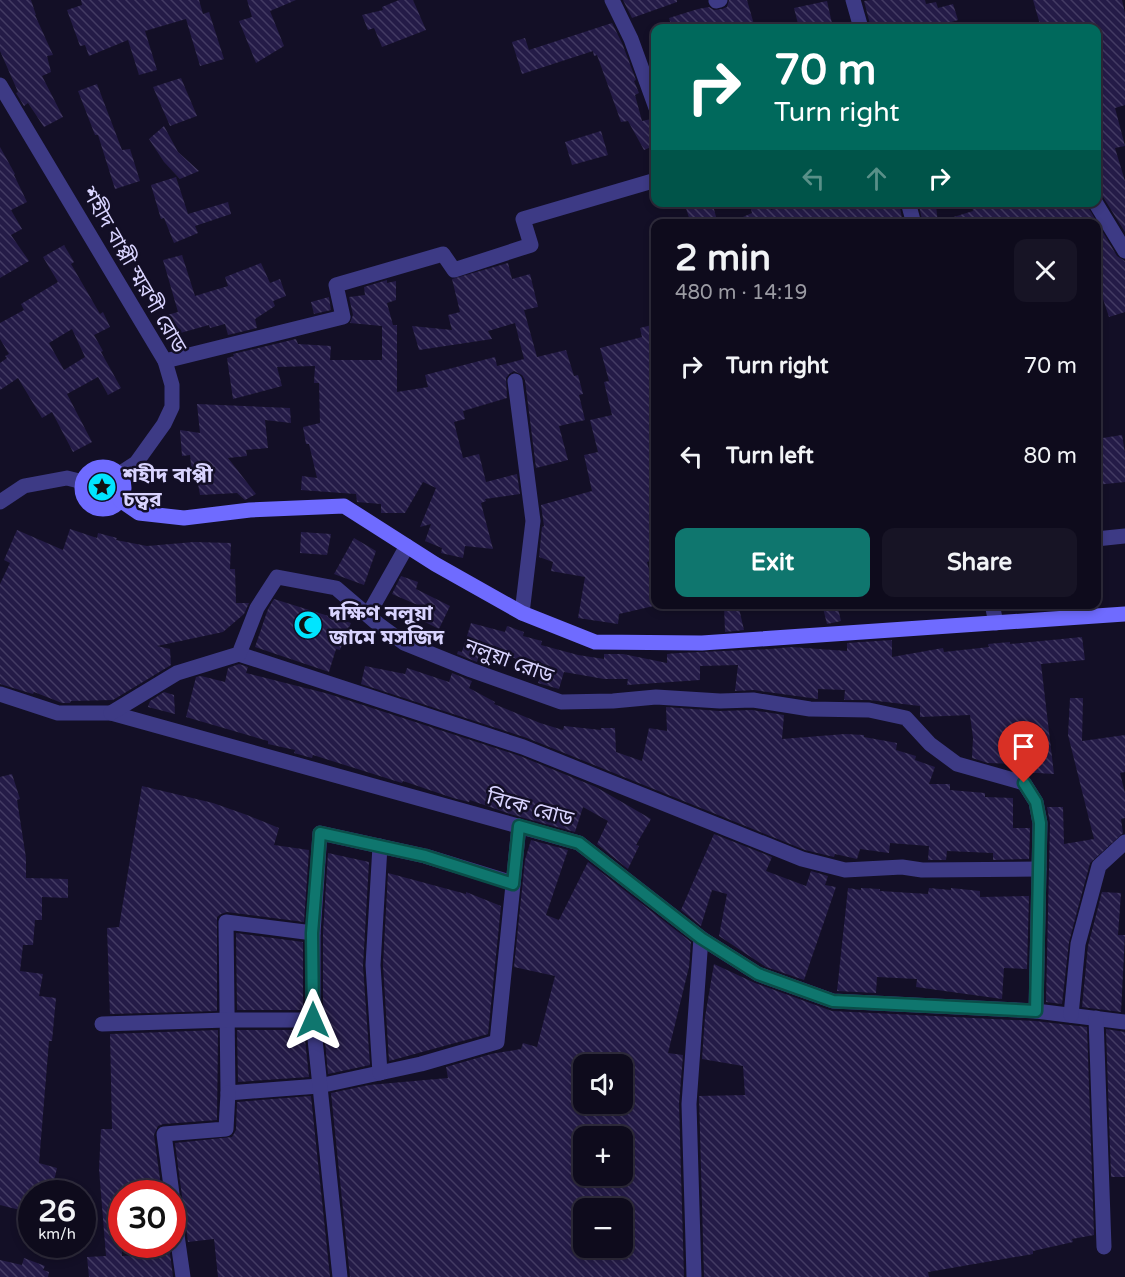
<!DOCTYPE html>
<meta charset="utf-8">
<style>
:root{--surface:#0e0b1c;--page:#171425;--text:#f1f3f6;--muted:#9b9ba3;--line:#2e2b3b;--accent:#0f766e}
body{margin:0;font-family:"Varela Round","Noto Sans Bengali",sans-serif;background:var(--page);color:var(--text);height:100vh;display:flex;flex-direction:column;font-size:22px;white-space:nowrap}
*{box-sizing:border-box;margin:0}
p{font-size:20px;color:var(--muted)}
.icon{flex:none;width:33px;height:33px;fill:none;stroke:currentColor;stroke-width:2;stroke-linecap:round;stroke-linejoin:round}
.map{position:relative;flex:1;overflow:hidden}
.side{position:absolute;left:651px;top:219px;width:450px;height:390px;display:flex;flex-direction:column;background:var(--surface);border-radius:12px;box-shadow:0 3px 9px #0003,0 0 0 2px var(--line)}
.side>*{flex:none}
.banner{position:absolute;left:651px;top:24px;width:450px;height:183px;border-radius:12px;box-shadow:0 3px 9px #0003,0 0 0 2px var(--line);background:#00695c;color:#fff;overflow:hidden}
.controls{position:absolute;left:573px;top:1054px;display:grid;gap:12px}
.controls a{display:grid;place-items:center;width:60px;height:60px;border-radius:12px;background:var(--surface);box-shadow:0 3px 9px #0003,0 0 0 2px var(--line);font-size:30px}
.speed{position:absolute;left:18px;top:1180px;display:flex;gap:12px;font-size:30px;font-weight:700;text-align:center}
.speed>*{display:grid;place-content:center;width:78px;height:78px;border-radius:50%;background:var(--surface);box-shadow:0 3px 9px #0003,0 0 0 2px var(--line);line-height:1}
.speed small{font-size:15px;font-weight:400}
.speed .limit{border:9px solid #d22;background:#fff;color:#111}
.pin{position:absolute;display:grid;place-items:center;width:51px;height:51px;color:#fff;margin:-62px -26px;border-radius:50% 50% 50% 0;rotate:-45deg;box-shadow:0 0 6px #0007}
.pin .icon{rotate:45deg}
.me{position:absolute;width:66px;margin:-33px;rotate:0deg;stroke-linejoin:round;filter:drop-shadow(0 0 4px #0008)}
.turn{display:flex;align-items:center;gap:21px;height:126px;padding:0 24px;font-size:27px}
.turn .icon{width:78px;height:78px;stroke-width:2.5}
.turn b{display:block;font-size:42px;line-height:51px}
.lanes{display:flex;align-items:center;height:57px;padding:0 24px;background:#0003;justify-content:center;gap:30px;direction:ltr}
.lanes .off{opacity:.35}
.round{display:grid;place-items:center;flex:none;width:63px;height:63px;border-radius:12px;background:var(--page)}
.overview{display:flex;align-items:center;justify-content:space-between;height:102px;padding:0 24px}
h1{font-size:36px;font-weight:700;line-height:45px}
.button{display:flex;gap:12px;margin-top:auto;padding:12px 24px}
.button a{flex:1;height:69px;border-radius:12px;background:var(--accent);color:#fff;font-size:24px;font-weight:700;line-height:69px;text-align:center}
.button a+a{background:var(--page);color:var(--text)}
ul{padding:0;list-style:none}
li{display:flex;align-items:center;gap:18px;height:90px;padding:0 24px}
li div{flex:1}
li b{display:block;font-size:22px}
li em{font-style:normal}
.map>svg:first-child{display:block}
.building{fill:url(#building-back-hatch);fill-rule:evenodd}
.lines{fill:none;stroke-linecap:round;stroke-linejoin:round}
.minor{stroke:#3d3a85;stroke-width:15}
.tertiary{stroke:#3d3a85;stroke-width:15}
.secondary{stroke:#6f6bff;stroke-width:15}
.route-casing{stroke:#0a4d48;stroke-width:15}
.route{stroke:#0f766e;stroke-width:10}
.labels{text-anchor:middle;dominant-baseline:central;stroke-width:5;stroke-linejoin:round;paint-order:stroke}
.street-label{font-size:21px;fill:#d9d4ff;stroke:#130f26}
.poi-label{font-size:21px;font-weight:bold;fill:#d9d4ff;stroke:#130f26;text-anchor:start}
</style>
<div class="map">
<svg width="1125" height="1277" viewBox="0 0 1125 1277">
<defs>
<pattern id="building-back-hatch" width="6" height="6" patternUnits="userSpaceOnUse" patternTransform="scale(1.5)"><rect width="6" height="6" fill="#241b47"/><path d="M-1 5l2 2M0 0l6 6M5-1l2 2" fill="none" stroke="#433b63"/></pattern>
</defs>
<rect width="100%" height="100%" fill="#130f26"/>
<g class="building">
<polygon points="0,0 31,0 36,15 35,15 53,55 47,56 51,72 42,76 63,117 44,127 28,103 24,106 16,93 18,92 0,51"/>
<polygon points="81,0 199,0 203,14 209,12 224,59 200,66 186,19 145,31 157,70 139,75 128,40 89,56 85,45 80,46 67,10 82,5"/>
<polygon points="247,0 296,0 270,11 284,46 256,63 239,21 252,17"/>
<polygon points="399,0 413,0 426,30 382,47 374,28 368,30 362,15 383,10 382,7"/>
<polygon points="623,0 677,0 677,2 632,18"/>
<polygon points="729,0 747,0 755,28 672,28 669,18 698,9 709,7 714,10 722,9 727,7"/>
<polygon points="871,0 925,0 926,4 936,2 938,8 953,4 958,20 945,24 946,28 871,28 864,1"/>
<polygon points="1033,0 1122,0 1125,13 1125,105 1115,108 1125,146 1115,148 1125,181 1125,232 1103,197 1096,193 1096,183 1100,182 1096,171 1096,66 1103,65 1096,44 1096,28 1041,28"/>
<polygon points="827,1 833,28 799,28 794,8"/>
<polygon points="612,23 622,43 636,80 634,81 639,93 635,95 642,121 656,118 656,145 644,150 628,121 621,122 597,55 594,56 593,51 522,74 512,42 525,38 529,50"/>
<polygon points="181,78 197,116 170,126 153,87"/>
<polygon points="97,84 122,150 130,149 140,181 115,189 98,135 95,135 78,91"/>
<polygon points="164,126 178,152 199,171 180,179 164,162 149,139"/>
<polygon points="601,131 608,155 572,165 565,142"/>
<polygon points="0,147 15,174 14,175 27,202 11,210 22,229 11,235 29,261 0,278"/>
<polygon points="176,177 188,214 228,202 231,214 195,226 198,233 174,243 164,218 161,219 151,185"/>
<polygon points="684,202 712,202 718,224 691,224"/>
<polygon points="749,202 769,202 771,210 795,202 899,202 902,218 882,224 727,224 752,213"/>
<polygon points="996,202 1085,202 1117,256 1125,261 1125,312 1109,317 1101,293 1096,295 1096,224 944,224 944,220 973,211 972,207"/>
<polygon points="936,205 938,224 923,224 919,206"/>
<path d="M64 245 74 262 71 264 100 314 103 312 110 327 94 335 103 351 101 352 121 388 108 395 98 377 67 394 92 442 73 452 52 412 42 418 18 378 0 390V363L7 358 5 356 9 354 0 339V323L24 310 21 304 58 282 43 257ZM72 329 85 357 64 370 49 343Z"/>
<polygon points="182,255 195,296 228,286 225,277 261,263 270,283 280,279 286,296 273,301 275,306 255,319 257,328 228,335 225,324 210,328 209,325 166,337 160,317 178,312 163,260"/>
<polygon points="508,263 512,279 530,274 538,307 524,310 537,357 566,350 574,376 578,375 583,394 579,395 585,420 559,426 568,460 536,468 525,380 522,375 514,371 509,374 506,378 507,398 463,411 465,419 454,422 463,458 479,454 486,482 517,474 520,494 485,499 486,501 481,503 493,549 465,546 463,558 441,553 442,548 425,541 431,524 420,527 436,488 423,482 405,513 381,513 381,504 357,502 356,494 301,490 302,476 317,478 309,444 306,444 303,427 320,423 319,383 314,383 315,366 277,367 282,386 233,399 227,358 234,356 233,354 296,339 298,344 331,346 330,360 382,360 382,326 350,323 353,315 349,297 365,295 364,287 387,280 387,283 396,281 396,300 387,303 393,325 397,325 397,392 428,387 425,375 495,357 497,366 524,359 515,323 488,331 492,339 419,350 412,326 452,330 448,315 460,312 452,279"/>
<polygon points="329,297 331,310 314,314 311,302"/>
<polygon points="656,324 656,380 650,381 650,384 656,402 656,559 647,562 656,596 656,604 658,605 619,614 618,624 578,618 585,577 551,571 553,562 539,557 542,527 544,526 541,505 592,491 584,455 598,452 590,420 612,415 604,382 609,381 600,348 642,337 640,328"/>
<polygon points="197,404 290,408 291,423 265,420 268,448 246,450 247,456 228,458 256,494 245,500 237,493 200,495 196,473 192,473 190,455 182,456 180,430 200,433"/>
<polygon points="1122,435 1125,453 1125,482 1096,485 1096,439"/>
<polygon points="70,529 97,538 98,533 117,538 116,540 147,546 194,542 231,543 230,569 235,569 236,603 249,603 244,614 223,632 157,646 170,649 171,665 113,700 71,701 70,703 62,703 34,692 33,694 0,684 0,584 10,563 4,560 17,530 63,550"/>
<polygon points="301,532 331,534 327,555 300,553"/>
<polygon points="354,538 376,551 364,585 334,574"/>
<polygon points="401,576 418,582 416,589 450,606 439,629 421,620 427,609 392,594"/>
<polygon points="274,599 351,623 340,650 336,649 329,672 255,647 268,609"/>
<polygon points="724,604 738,604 744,630 725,632"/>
<polygon points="822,604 837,604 841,621 827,624"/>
<polygon points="471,623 505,632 507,626 524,632 523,636 542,641 541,645 578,655 604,659 604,654 623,654 667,663 667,654 678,653 771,649 791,647 847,651 847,643 892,640 892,657 943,648 944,652 989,647 988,644 1010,642 1010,644 1082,637 1085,660 1041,664 1054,774 1022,772 1018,771 1019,764 988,763 972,758 973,738 970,715 920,717 920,706 869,700 844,700 845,690 818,689 818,699 754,690 735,691 738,665 700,666 700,680 627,685 628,679 604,679 564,672 559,689 538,683 541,675 521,669 523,661 481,647 477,662 457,654 458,651 462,652"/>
<polygon points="239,664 248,667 246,673 329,694 520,756 596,787 651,819 636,845 639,846 628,869 597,844 608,821 583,807 575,832 510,814 470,800 469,802 453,798 403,781 402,783 313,755 312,758 294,753 295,750 268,744 268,741 186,717 196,677 201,676 225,682 228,668"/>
<polygon points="365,666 405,674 407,668 449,682 452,673 472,681 469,688 495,702 494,704 540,723 563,730 564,726 601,730 601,728 615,728 616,752 642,761 649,728 667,731 666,707 719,711 752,710 784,715 782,739 845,734 864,735 864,737 897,743 896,750 916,756 915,760 935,767 929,784 950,784 950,790 985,793 985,797 1013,798 1013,828 1030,828 1029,859 993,860 993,853 947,851 946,860 928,860 929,846 890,843 889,853 860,849 857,859 835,854 834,857 805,850 527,738 361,684"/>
<polygon points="164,692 174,695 175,714 148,707 150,701"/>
<polygon points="1070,698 1083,698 1082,741 1125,735 1125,772 1120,773 1125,793 1125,818 1121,819 1123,833 1090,863 1069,942 1062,1004 1046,1002 1050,823 1047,807 1063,807 1064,844 1094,839 1068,735"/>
<polygon points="12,774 20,799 17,800 26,858 26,878 68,879 68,898 42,897 42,920 35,920 33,945 23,945 20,971 43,974 39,996 56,998 52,1041 49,1041 39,1163 57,1168 51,1194 32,1194 32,1213 0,1205 0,777"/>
<polygon points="142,786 213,803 247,815 279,828 274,845 309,850 304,922 227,912 221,914 217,917 217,1011 110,1014 107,928 119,927"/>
<polygon points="714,834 772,857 766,871 806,886 811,871 828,876 825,885 836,887 804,980 766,967 719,936 727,894 712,890 701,926 681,910"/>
<path d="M531 840 568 850 546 915 559 920 588 862 691 942 689 967 668 1053 683 1055 679 1104 684 1277H350L331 1093 369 1085 448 1078 446 1067 491 1054 521 1049 523 1043 537 1047 555 976 514 967 525 860ZM584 1065H622V1104H584ZM584 1137H622V1176H584ZM584 1209H622V1248H584Z"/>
<polygon points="328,853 369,862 363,966 370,1065 328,1074 323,1019 323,933"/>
<polygon points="388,873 466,894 466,892 501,906 488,1034 389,1061 383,965"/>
<polygon points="848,888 861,890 861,888 880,889 880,891 928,894 929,888 951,890 951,888 980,891 980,897 1029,896 1027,969 1004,968 1002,999 916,987 917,979 877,977 876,993 837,991"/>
<polygon points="1102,892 1121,893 1118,935 1125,935 1121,1012 1082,1007 1088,946"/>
<polygon points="236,933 303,942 303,1010 237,1010"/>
<polygon points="714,964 755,983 832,1011 1035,1021 1087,1027 1094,1235 1072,1239 1073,1242 1033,1251 1033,1254 928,1272 929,1277 704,1277 699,1096 745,1095 743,1066 702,1059 705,1017"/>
<polygon points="1106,1029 1125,1032 1125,1177 1111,1177"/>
<polygon points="218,1030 217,1120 163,1124 158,1126 154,1135 162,1194 122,1194 122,1256 170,1253 173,1277 89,1277 87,1257 106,1256 99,1169 101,1129 112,1129 110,1034"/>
<polygon points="237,1030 304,1030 309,1077 238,1082"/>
<polygon points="311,1096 330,1277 218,1277 214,1239 188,1242 175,1143 232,1137 236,1130 237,1102"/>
<polygon points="24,1258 45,1266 43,1270 49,1272 48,1277 0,1277 0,1260 22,1265"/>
</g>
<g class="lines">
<g class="minor">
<polyline points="612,0 631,39 656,108"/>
<polyline points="853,0 861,28"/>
<polyline points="716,1 720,0"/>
<polyline points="908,202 914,224"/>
<polyline points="1095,202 1125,251"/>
<polyline points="165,361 343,317 336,285 443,254 454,270 531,245 523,219 656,180"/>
<polyline points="515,381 533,521 522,613"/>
<polyline points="1096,539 1125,536"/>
<polyline points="992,604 996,623"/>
<polyline points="368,615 407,546"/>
<polyline points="239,654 523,747 802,859 845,870 902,867 922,870 1039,869"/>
<polyline points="0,694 58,713 111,713 579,843 701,938 758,974 833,1001 1036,1011 1125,1022"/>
<polyline points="111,713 177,673 239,654 257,608 277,577 336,588 378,624 404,643 471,670 561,702 613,701 656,697 720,701 753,700 810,709 869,710 906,718 930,744 957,764 1024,783 1036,802 1040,823 1036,1011"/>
<polyline points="513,883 425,856 320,833 313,933 226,922 228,1093 319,1086 421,1064 497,1042 519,826"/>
<polyline points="1071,1015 1078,944 1099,866 1125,842"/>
<polyline points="1096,1018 1104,1247"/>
<polyline points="313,1020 340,1277"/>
<polyline points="102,1024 227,1020 313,1020 313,933"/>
<polyline points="380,1073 373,965 380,846"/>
<polyline points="172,1194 164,1134 226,1129 228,1093"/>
<polyline points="172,1200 183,1277"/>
<polyline points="694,1277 689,1104 701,938"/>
</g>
<g class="tertiary">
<polyline points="0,85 165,361 172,385 172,407 164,424 136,463 119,474"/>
<polyline points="0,502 24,486 67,478 83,482"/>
</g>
<g class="secondary">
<circle cx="103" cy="488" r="21"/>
<polyline points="120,500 139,513 184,518 250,510 344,506 435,564 522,613 595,642 702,643 1125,614"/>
</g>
</g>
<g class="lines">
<g class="route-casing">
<polyline id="route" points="313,1020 312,933 320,833 425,856 513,884 519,826 579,843 701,938 758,974 833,1001 1036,1011 1040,823 1036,802 1024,783"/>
</g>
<use href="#route" class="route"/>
</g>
<defs>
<g id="sight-disc" transform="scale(1.5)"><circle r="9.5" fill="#00e5ff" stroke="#130f26"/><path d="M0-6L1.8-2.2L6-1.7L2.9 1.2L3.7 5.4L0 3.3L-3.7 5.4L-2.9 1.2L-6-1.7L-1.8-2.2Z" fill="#111"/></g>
<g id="mosque-disc" transform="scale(1.5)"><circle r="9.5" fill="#00e5ff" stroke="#130f26"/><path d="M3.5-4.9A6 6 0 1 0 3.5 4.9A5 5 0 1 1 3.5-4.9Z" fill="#111"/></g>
</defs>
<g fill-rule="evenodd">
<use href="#sight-disc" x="102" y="487"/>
<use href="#mosque-disc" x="308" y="625"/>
</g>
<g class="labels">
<g class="street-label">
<text transform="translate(134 270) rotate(60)">শহীদ বাপ্পী স্মরণী রোড</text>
<text transform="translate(509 661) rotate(20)">নলুয়া রোড</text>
<text transform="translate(530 808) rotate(15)">বিকে রোড</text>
</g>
<g class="poi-label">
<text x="123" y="475">শহীদ বাপ্পী<tspan x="123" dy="24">চত্বর</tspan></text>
<text x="329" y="613">দক্ষিণ নলুয়া<tspan x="329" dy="24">জামে মসজিদ</tspan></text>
</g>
</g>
</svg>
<div class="controls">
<a><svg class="icon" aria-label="sound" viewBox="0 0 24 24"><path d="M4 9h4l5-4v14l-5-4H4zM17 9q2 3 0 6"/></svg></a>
<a>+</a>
<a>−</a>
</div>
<div class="speed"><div>26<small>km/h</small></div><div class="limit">30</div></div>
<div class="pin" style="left:1024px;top:783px;background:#d93025"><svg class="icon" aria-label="arrive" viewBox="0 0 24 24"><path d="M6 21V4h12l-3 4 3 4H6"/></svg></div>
<svg class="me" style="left:313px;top:1020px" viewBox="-20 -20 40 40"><path d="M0-17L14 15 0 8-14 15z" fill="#0f766e" stroke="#fff" stroke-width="4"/></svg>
<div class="banner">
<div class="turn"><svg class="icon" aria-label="right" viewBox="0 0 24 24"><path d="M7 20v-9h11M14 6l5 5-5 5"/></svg><div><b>70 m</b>Turn right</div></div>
<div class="lanes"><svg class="icon off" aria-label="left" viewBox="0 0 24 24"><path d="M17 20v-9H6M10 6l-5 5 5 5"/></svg><svg class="icon off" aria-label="ahead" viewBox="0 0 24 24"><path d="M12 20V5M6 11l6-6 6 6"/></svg><svg class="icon" aria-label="right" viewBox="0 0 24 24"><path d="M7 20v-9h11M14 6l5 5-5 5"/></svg></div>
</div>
<section class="side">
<div class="overview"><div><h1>2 min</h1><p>480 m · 14:19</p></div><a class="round"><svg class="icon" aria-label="close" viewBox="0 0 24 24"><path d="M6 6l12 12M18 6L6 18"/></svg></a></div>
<ul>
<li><svg class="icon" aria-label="right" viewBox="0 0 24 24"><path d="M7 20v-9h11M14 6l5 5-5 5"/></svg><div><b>Turn right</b></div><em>70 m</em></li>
<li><svg class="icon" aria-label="left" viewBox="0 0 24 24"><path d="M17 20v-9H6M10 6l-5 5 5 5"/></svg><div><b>Turn left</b></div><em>80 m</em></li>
</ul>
<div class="button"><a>Exit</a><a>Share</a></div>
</section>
</div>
